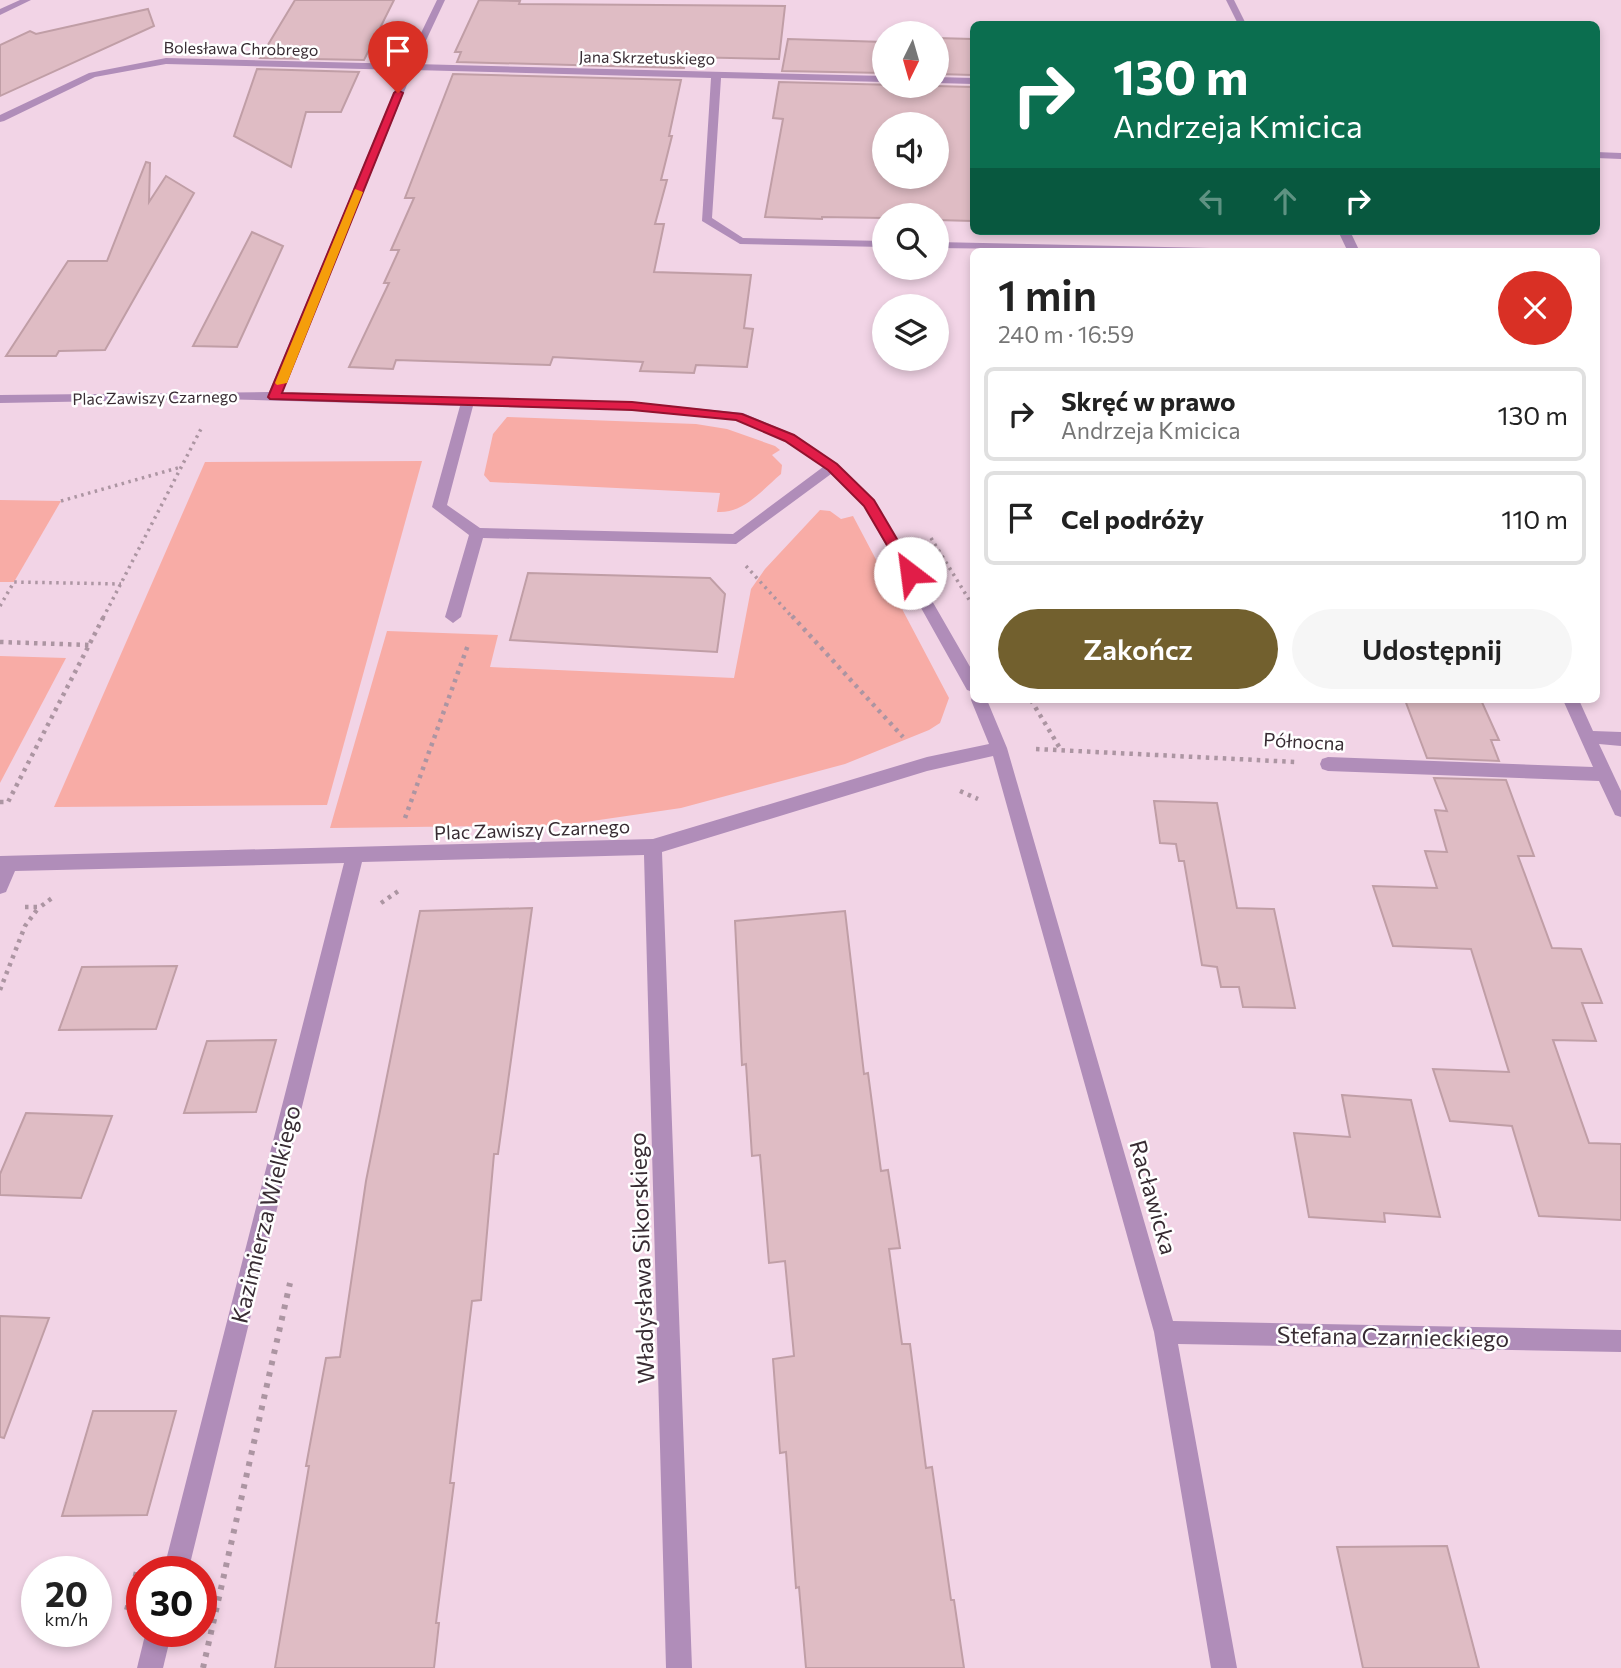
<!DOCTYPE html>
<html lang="pl">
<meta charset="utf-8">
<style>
:root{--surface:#fff;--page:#f6f6f6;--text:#222;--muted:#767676;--line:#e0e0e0;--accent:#72602e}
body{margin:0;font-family:Commissioner,sans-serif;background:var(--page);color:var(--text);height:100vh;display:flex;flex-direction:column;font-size:26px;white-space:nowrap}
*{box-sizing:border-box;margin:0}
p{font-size:23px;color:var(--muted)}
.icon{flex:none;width:38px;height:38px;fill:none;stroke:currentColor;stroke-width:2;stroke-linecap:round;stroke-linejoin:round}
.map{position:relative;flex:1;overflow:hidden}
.side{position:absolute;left:970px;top:248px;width:630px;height:455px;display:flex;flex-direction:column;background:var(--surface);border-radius:10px;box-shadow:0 4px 10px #0003}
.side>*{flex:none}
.top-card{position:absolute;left:970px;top:21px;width:630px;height:214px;border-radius:10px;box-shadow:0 4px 10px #0003;background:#0b6e4f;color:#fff;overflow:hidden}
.needle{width:46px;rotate:185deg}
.buttons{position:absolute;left:872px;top:21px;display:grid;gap:14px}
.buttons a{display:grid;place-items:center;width:77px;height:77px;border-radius:50%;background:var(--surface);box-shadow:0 4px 10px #0003;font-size:35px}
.speed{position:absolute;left:21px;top:1556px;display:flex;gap:14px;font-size:35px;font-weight:700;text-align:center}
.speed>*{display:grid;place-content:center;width:91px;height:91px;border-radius:50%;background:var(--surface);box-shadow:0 4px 10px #0003;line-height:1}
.speed small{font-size:18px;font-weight:400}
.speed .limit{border:10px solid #d22;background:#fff;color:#111}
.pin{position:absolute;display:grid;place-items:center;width:60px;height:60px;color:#fff;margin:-72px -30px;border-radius:50% 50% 50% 0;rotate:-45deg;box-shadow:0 0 7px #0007}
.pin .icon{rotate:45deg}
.me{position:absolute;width:77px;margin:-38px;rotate:330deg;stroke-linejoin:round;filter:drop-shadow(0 0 5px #0008)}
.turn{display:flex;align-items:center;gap:24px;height:147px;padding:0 28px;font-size:32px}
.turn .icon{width:91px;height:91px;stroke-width:2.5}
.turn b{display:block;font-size:49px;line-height:60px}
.lanes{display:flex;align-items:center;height:66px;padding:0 28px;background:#0003;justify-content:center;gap:35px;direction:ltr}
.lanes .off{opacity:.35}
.round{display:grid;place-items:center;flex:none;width:74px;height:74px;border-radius:37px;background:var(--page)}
.headline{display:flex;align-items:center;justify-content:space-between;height:119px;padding:0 28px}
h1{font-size:42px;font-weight:600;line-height:52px}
.button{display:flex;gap:14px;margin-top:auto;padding:14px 28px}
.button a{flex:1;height:80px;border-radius:42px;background:var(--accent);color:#fff;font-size:28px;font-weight:600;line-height:80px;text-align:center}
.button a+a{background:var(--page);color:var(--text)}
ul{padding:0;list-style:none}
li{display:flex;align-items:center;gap:21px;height:94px;margin:0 14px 10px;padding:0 14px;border:4px solid var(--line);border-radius:10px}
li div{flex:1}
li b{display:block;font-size:26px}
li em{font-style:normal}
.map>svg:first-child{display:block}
.green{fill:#f8aca6}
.building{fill:#dfbcc4;stroke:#c09ea6;stroke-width:2;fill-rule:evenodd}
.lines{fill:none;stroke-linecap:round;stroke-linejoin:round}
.path-far2{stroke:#ac95a2;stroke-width:3.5;stroke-dasharray:2.5 4.5;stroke-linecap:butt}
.path-far1{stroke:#ac95a2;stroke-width:4.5;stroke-dasharray:3.5 5;stroke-linecap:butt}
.path{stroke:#ac95a2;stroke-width:6;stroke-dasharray:4.5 7;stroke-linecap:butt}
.minor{fill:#b08db9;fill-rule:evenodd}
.route{fill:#e11d48;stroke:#92132f;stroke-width:2}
.slow{fill:#f59e0b}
.labels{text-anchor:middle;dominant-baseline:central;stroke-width:5;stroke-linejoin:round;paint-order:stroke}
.far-street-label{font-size:16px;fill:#382c33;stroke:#fff}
.street-label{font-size:19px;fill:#382c33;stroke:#fff}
.near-street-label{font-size:23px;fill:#382c33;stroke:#fff}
</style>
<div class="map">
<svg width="1621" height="1668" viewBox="0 0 1621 1668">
<rect width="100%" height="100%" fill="#f2d4e6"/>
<g class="green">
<path d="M507 417 696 424 727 429 775 446 780 450 772 455 782 465 781 474C762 490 743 514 717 512L720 493 490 482 484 475 493 434Z"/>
<polygon points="422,461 327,805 54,807 205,462"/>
<polygon points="0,500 61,501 14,582 0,582"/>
<polygon points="820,510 830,511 841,519 853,516 949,698 940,723 929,730 845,764 681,808 565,825 330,828 387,631 498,635 490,667 734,678 751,589 765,569"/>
<polygon points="0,656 66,658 0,783"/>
</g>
<g class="building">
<polygon points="295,0 394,0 364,60 260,58"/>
<polygon points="479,0 520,1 519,4 785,6 779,59 686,57 684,68 457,62 461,52 455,52"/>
<polygon points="148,9 154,26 0,96 0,45 30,31 36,34"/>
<polygon points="936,38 973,39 973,75 936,74"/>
<polygon points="788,39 884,42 884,73 782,71"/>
<polygon points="257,69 359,72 341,112 306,112 291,167 234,136"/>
<polygon points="453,74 681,80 669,136 672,136 661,180 667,180 655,224 664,224 654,272 751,275 744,328 753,329 747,367 696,365 694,373 640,371 643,362 553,357 550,365 396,360 393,369 349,367 389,283 384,283 399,250 391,250 414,198 405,198"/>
<path d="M779 82 973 87V221L936 220V215H884V218L822 217V219L765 217 783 119 773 118ZM884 124H936V177H884Z"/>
<polygon points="146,162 150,163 149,202 166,176 194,193 105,350 59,351 56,356 6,356 68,261 107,261"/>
<polygon points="252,232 283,246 237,347 193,346"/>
<polygon points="528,573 710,578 725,594 717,652 510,640"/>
<polygon points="1405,700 1481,700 1499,740 1491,740 1499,761 1427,758"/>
<polygon points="1434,778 1506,780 1534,856 1518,856 1552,948 1581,949 1602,1003 1582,1003 1596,1041 1553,1040 1589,1143 1621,1144 1621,1220 1539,1216 1512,1126 1450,1121 1433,1069 1509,1072 1471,949 1393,946 1373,886 1437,888 1425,851 1447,852 1435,810 1447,811"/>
<polygon points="1154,801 1217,803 1237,908 1274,909 1295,1008 1243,1007 1239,987 1221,987 1217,967 1202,965 1184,861 1179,861 1176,844 1160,843"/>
<polygon points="532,908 498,1154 494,1154 481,1300 472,1301 450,1483 454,1483 436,1623 439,1623 434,1668 275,1668 309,1466 306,1466 326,1358 340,1357 366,1181 420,911"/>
<polygon points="845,911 864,1074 868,1073 881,1171 888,1170 900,1248 889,1249 902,1344 910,1344 926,1468 932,1467 951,1600 954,1600 964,1668 806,1668 799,1587 796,1588 786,1452 780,1453 773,1359 794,1356 785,1261 769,1263 760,1155 752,1156 746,1064 742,1065 735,921"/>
<polygon points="177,966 156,1029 59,1030 82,967"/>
<polygon points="276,1040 256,1112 184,1113 207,1041"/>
<polygon points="1342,1095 1411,1100 1440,1217 1384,1213 1385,1222 1309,1217 1294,1133 1350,1137"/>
<polygon points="26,1113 112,1116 81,1198 0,1195 0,1174"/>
<polygon points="0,1316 49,1318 4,1438 0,1437"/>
<polygon points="93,1411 176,1411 147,1515 62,1516"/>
<polygon points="1447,1546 1479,1668 1363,1668 1337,1547"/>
</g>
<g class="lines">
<g class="path-far2">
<polyline points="61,501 181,467"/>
<polyline points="931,538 973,606"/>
<polyline points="746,566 793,618"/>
<polyline points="0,606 14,582 121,584"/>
<polyline points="103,618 202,427"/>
</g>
<g class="path-far1">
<polyline points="792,616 903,737"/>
<polyline points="0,642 89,645"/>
<polyline points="1031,700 1061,750"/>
<polyline points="1036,749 1296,762"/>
<polyline points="960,791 978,799"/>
<polyline points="0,802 8,802 104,616"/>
<polyline points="405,818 468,645"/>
<polyline points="381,903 400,890"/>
<polyline points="25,907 40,907 52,898"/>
<polyline points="0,990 25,926 39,907"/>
</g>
<g class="path">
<polyline points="127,1610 137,1571"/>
<polyline points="203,1668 290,1283"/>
</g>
<g class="minor">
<polygon points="20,0 31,0 0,15 0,9"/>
<path d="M437 0H445L415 64 884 76V82L721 78 712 218 743 238 884 241V247L740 244 702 221 711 78 413 70 282 393 632 402 743 413 795 435 837 464 874 500 973 672V692L967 690 864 506 831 474 736 544 483 538 461 617 453 623 445 617 469 535 432 507 460 406 217 399 0 403V395L269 392 403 70 166 64 95 77 4 121 0 122V115L89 73 166 58 406 64ZM473 406 632 410 736 420 785 441 823 467 733 534 480 528 447 505Z"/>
<polygon points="1226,0 1234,0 1246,24 1238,24"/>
<polygon points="936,77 973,78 973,84 936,83"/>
<polygon points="1596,152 1621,153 1621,159 1596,158"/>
<polygon points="1338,231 1350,231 1360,252 1348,252"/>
<polygon points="936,242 1256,249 1262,252 936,248"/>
<polygon points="973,696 973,700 987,700 1007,748 1173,1321 1621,1330 1621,1352 1178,1344 1237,1668 1211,1668 1154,1332 993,756 927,771 662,852 692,1668 666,1668 644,855 362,862 188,1572 163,1572 344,863 15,871 6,892 0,894 0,856 653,839 927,757 989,744 971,700"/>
<polygon points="1563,700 1579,700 1593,731 1621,732 1621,746 1599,744 1621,791 1621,817 1615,815 1599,781 1328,771 1322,769 1320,764 1322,759 1328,757 1593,767"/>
<polygon points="146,1631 172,1631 163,1668 137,1668"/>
</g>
</g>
<polygon class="route" points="398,90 403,93 282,393 632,402 742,414 794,435 837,464 874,500 917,573 915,576 905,576 864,506 828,470 785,441 736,420 632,410 270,399 268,397 394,93"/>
<polygon class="slow" points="355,189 363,192 287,383 277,385 275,383"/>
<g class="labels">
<g class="far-street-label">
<text transform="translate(241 48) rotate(1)">Bolesława Chrobrego</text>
<text transform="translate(647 57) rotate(1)">Jana Skrzetuskiego</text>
<text transform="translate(155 397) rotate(-1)">Plac Zawiszy Czarnego</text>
</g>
<g class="street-label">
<text transform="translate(1304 741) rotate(3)">Północna</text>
<text transform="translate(532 829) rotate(-2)">Plac Zawiszy Czarnego</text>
</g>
<g class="near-street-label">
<text transform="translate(1154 1197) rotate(74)">Racławicka</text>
<text transform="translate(265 1214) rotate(-76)">Kazimierza Wielkiego</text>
<text transform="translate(641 1258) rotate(-92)">Władysława Sikorskiego</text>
<text transform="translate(1393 1336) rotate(1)">Stefana Czarnieckiego</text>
</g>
</g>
</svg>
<div class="buttons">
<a><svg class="needle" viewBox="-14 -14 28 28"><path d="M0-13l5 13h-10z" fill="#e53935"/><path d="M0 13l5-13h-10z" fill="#767676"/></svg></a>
<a><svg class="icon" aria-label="sound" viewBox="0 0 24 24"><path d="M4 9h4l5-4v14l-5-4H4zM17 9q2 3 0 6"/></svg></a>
<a><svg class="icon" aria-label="search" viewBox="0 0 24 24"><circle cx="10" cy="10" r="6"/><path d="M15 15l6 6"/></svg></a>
<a><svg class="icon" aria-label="layers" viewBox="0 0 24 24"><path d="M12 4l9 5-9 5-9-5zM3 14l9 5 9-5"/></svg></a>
</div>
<div class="speed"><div>20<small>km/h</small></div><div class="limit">30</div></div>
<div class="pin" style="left:398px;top:93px;background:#d93025"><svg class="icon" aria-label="arrive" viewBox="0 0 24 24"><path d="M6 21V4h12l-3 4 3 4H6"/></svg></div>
<svg class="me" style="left:910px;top:573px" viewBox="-20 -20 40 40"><circle r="19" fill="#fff"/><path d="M0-13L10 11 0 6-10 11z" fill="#e11d48"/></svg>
<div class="top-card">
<div class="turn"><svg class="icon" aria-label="right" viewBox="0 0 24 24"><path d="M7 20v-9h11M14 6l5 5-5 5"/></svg><div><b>130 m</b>Andrzeja Kmicica</div></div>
<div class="lanes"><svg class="icon off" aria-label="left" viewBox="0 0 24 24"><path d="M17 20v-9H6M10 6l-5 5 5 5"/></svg><svg class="icon off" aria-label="ahead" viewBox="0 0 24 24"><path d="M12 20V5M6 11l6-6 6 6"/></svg><svg class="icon" aria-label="right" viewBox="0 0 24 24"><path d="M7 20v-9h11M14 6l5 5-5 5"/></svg></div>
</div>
<section class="side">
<div class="headline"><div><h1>1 min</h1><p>240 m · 16:59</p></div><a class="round" style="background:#d93025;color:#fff"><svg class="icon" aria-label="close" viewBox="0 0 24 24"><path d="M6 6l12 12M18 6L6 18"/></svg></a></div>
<ul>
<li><svg class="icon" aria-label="right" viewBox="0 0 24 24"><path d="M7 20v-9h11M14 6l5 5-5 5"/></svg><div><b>Skręć w prawo</b><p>Andrzeja Kmicica</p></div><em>130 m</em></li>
<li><svg class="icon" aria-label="arrive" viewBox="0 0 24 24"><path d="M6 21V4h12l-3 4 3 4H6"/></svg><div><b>Cel podróży</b></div><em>110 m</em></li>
</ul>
<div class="button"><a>Zakończ</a><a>Udostępnij</a></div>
</section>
</div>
